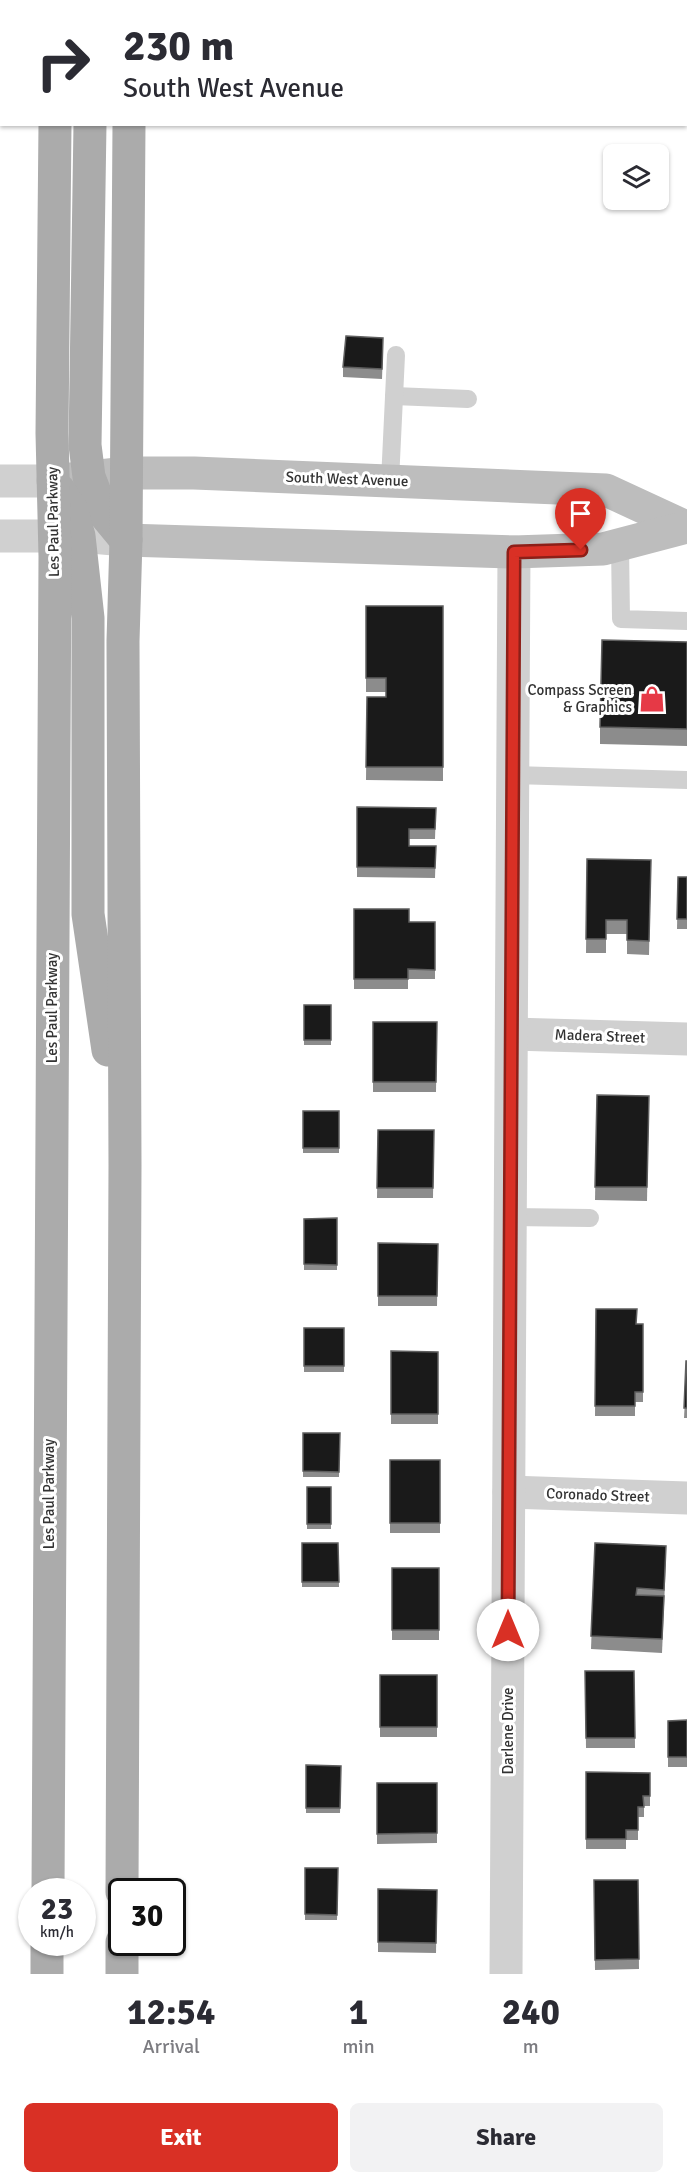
<!DOCTYPE html>
<style>
:root{--surface:#fff;--page:#f2f2f3;--text:#2b2b33;--muted:#7c7c81;--accent:#d93025}
body{margin:0;font-family:Signika,sans-serif;background:var(--page);color:var(--text);height:100vh;display:flex;flex-direction:column;font-size:22px;white-space:nowrap}
*{box-sizing:border-box;margin:0}
p{font-size:20px;color:var(--muted)}
.icon{flex:none;width:33px;height:33px;fill:none;stroke:currentColor;stroke-width:2;stroke-linecap:round;stroke-linejoin:round}
.map{position:relative;height:1974px;overflow:hidden}
.drawer{display:flex;flex-direction:column;background:var(--surface);flex:1}
.drawer>*{flex:none}
.guide{position:absolute;left:0px;top:0px;width:687px;height:126px;box-shadow:0 2px 4px #0004;background:#fff;color:var(--text);overflow:hidden}
.tools{position:absolute;left:603px;top:144px;display:grid;gap:12px}
.tools a{display:grid;place-items:center;width:66px;height:66px;border-radius:9px;background:var(--surface);box-shadow:0 2px 4px #0004;font-size:30px}
.speed{position:absolute;left:18px;top:1878px;display:flex;gap:12px;font-size:30px;font-weight:700;text-align:center}
.speed>*{display:grid;place-content:center;width:78px;height:78px;border-radius:50%;background:var(--surface);box-shadow:0 2px 4px #0004;line-height:1}
.speed small{font-size:15px;font-weight:400}
.speed .limit{border:3px solid #111;border-radius:9px;background:#fff;color:#111}
.pin{position:absolute;display:grid;place-items:center;width:51px;height:51px;color:#fff;margin:-62px -26px;border-radius:50% 50% 50% 0;rotate:-45deg;box-shadow:0 0 6px #0007}
.pin .icon{rotate:45deg}
.me{position:absolute;width:66px;margin:-33px;rotate:0deg;stroke-linejoin:round;filter:drop-shadow(0 0 4px #0008)}
.turn{display:flex;align-items:center;gap:21px;height:126px;padding:0 24px;font-size:27px}
.turn .icon{width:78px;height:78px;stroke-width:2.5}
.turn b{display:block;font-size:42px;line-height:51px}
.eta{display:flex;justify-content:space-evenly;align-items:center;height:102px;text-align:center}
.eta b{font-size:36px;font-weight:700;line-height:42px}
.button{display:flex;gap:12px;margin-top:auto;padding:12px 24px}
.button a{flex:1;height:69px;border-radius:9px;background:var(--accent);color:#fff;font-size:24px;font-weight:700;line-height:69px;text-align:center}
.button a+a{background:var(--page);color:var(--text)}
.map>svg:first-child{display:block}
.lines{fill:none;stroke-linecap:round;stroke-linejoin:round}
.lane{stroke:#d0d0d0;stroke-width:18}
.street{stroke:#d0d0d0;stroke-width:33}
.secondary{stroke:#bdbdbd;stroke-width:33}
.primary{stroke:#ababab;stroke-width:33}
.wall{fill:#8c8c8c}
.building{fill:#1a1a1a;stroke:#5f5f5f;stroke-width:1.5}
.route-casing{stroke:#8d1f18;stroke-width:15}
.route{stroke:#d93025;stroke-width:10}
.labels{text-anchor:middle;dominant-baseline:central;stroke-width:6;stroke-linejoin:round;paint-order:stroke}
.street-label{font-size:15px;fill:#333;stroke:#fff}
.poi-label{font-size:15px;fill:#333;stroke:#fff;text-anchor:end}
</style>
<div class="map">
<svg width="687" height="1974" viewBox="0 0 687 1974">
<rect width="100%" height="100%" fill="#fff"/>
<g class="lines">
<g class="lane">
<polyline points="394,396 468,399"/>
<polyline points="390,481 396,355"/>
<polyline points="620,545 621,619 687,621"/>
<polyline points="513,775 687,780"/>
<polyline points="511,1217 590,1218"/>
</g>
<g class="street">
<polyline points="0,481 53,481"/>
<polyline points="0,536 79,536 126,540"/>
<polyline points="512,1034 687,1039"/>
<polyline points="509,1492 687,1498"/>
<polyline points="506,1974 514,552"/>
</g>
<g class="secondary">
<polyline points="53,481 127,473 194,473 606,490 686,527"/>
<polyline points="126,540 514,552 603,549 687,527"/>
</g>
<g class="primary">
<polyline points="56,2 56,0"/>
<polyline points="92,2 92,0"/>
<polyline points="130,2 130,0"/>
<polyline points="90,124 85,445 89,477 102,511 126,540"/>
<polyline points="59,490 71,509 79,536 88,618 88,914 108,1050"/>
<polyline points="48,1892 55,556 52,433 55,124"/>
<polyline points="122,1892 125,1165 123,641 126,540 129,124"/>
<polyline points="47,1974 47,1942"/>
<polyline points="122,1974 122,1942"/>
</g>
</g>
<g class="wall">
<polygon points="383,348 382,379 343,377 343,367"/>
<polygon points="366,606 443,606 443,781 366,780 367,697 386,697 386,692 366,692"/>
<polygon points="687,642 687,746 600,744 600,727"/>
<polygon points="357,807 436,808 435,839 409,839 409,846 436,846 435,878 357,877"/>
<polygon points="587,859 651,860 649,955 627,954 627,934 606,934 606,953 586,953"/>
<polygon points="678,877 687,877 687,929 677,929"/>
<polygon points="354,909 409,922 435,922 435,979 408,979 408,989 354,989"/>
<rect x="304" y="1005" width="27" height="40"/>
<polygon points="373,1022 437,1022 436,1092 373,1092"/>
<polygon points="597,1095 649,1096 647,1201 595,1200"/>
<rect x="303" y="1111" width="36" height="42"/>
<polygon points="378,1130 434,1130 433,1198 377,1198"/>
<polygon points="337,1218 337,1270 304,1270 304,1219"/>
<polygon points="378,1243 438,1244 437,1306 378,1306"/>
<polygon points="596,1309 637,1324 643,1324 643,1402 635,1402 635,1416 595,1416"/>
<rect x="304" y="1328" width="40" height="44"/>
<polygon points="391,1351 438,1352 438,1424 391,1424"/>
<polygon points="687,1361 687,1418 684,1418"/>
<polygon points="303,1433 340,1433 339,1477 303,1477"/>
<rect x="390" y="1460" width="50" height="73"/>
<rect x="307" y="1487" width="24" height="42"/>
<polygon points="302,1543 338,1543 339,1587 302,1587"/>
<polygon points="595,1543 666,1560 662,1653 591,1649"/>
<rect x="392" y="1568" width="47" height="72"/>
<polygon points="585,1671 634,1671 635,1748 586,1748"/>
<rect x="380" y="1675" width="57" height="62"/>
<polygon points="687,1720 687,1767 668,1767 668,1721"/>
<polygon points="306,1765 341,1766 340,1813 306,1813"/>
<polygon points="586,1772 650,1773 650,1806 644,1806 644,1817 638,1817 638,1840 626,1840 626,1849 586,1849"/>
<polygon points="377,1783 437,1783 437,1843 377,1844"/>
<polygon points="305,1868 338,1868 337,1920 305,1920"/>
<polygon points="594,1880 638,1880 639,1969 595,1970"/>
<polygon points="378,1889 437,1890 436,1953 378,1952"/>
</g>
<g class="building">
<polygon points="346,336 383,338 382,369 343,367"/>
<polygon points="366,606 443,606 443,767 366,767 367,697 386,697 386,678 366,678"/>
<polygon points="602,640 687,642 687,729 600,727"/>
<polygon points="357,807 436,808 435,829 409,829 409,846 436,846 435,868 357,867"/>
<polygon points="587,859 651,860 649,941 627,940 627,920 606,920 606,939 586,939"/>
<polygon points="678,877 687,877 687,919 677,919"/>
<polygon points="354,909 409,909 409,922 435,922 435,970 408,969 408,979 354,979"/>
<rect x="304" y="1005" width="27" height="35"/>
<polygon points="373,1022 437,1022 436,1082 373,1082"/>
<polygon points="597,1095 649,1096 647,1187 595,1187"/>
<rect x="303" y="1111" width="36" height="37"/>
<polygon points="378,1130 434,1130 433,1188 377,1188"/>
<polygon points="337,1218 337,1265 304,1264 304,1219"/>
<polygon points="378,1243 438,1244 437,1296 378,1296"/>
<polygon points="596,1309 637,1309 636,1324 643,1324 643,1392 635,1392 635,1406 595,1406"/>
<rect x="304" y="1328" width="40" height="38"/>
<polygon points="391,1351 438,1352 438,1414 391,1414"/>
<polygon points="686,1361 687,1361 687,1408 684,1408"/>
<polygon points="303,1433 340,1433 339,1472 303,1471"/>
<rect x="390" y="1460" width="50" height="63"/>
<rect x="307" y="1487" width="24" height="37"/>
<polygon points="302,1543 338,1543 339,1582 302,1582"/>
<polygon points="595,1543 666,1546 664,1590 637,1588 636,1595 664,1596 662,1639 591,1636"/>
<rect x="392" y="1568" width="47" height="62"/>
<polygon points="585,1671 634,1671 635,1738 586,1738"/>
<rect x="380" y="1675" width="57" height="52"/>
<polygon points="687,1720 687,1757 668,1757 668,1721"/>
<polygon points="306,1765 341,1766 340,1808 306,1808"/>
<polygon points="586,1772 650,1773 650,1796 643,1796 644,1807 638,1807 638,1830 626,1830 626,1839 586,1839"/>
<polygon points="377,1783 437,1783 437,1833 377,1834"/>
<polygon points="305,1868 338,1868 337,1915 305,1914"/>
<polygon points="594,1880 638,1880 639,1959 595,1960"/>
<polygon points="378,1889 437,1890 436,1943 378,1942"/>
</g>
<g class="lines">
<g class="route-casing">
<polyline id="route" points="508,1630 514,552 581,550"/>
</g>
<use href="#route" class="route"/>
</g>
<defs>
<g id="shop-bare" transform="scale(2.07)"><path d="M-5-2.5h2.3a2.7 3.5 0 0 1 5.4 0H5L5.5 6h-11ZM-1.5-2.5h3a1.5 2.3 0 0 0-3 0Z" fill="#e63946" stroke="#fff" stroke-width="2.5" paint-order="stroke"/></g>
</defs>
<g fill-rule="evenodd">
<use href="#shop-bare" x="652" y="699"/>
</g>
<g class="labels">
<g class="street-label">
<text transform="translate(347 479) rotate(2)">South West Avenue</text>
<text transform="translate(53 522) rotate(-91)">Les Paul Parkway</text>
<text transform="translate(52 1008) rotate(-90)">Les Paul Parkway</text>
<text transform="translate(600 1036) rotate(2)">Madera Street</text>
<text transform="translate(49 1494) rotate(-90)">Les Paul Parkway</text>
<text transform="translate(598 1495) rotate(2)">Coronado Street</text>
<text transform="translate(508 1731) rotate(-90)">Darlene Drive</text>
</g>
<g class="poi-label">
<text x="632" y="690">Compass Screen<tspan x="632" dy="17">&amp; Graphics</tspan></text>
</g>
</g>
</svg>
<div class="tools">
<a><svg class="icon" aria-label="layers" viewBox="0 0 24 24"><path d="M12 4l9 5-9 5-9-5zM3 14l9 5 9-5"/></svg></a>
</div>
<div class="speed"><div>23<small>km/h</small></div><div class="limit">30</div></div>
<div class="pin" style="left:581px;top:550px;background:#d93025"><svg class="icon" aria-label="arrive" viewBox="0 0 24 24"><path d="M6 21V4h12l-3 4 3 4H6"/></svg></div>
<svg class="me" style="left:508px;top:1630px" viewBox="-20 -20 40 40"><circle r="19" fill="#fff"/><path d="M0-13L10 11 0 6-10 11z" fill="#d93025"/></svg>
<div class="guide">
<div class="turn"><svg class="icon" aria-label="right" viewBox="0 0 24 24"><path d="M7 20v-9h11M14 6l5 5-5 5"/></svg><div><b>230 m</b>South West Avenue</div></div>
</div>
</div>
<section class="drawer">
<div class="eta">
<div><b>12:54</b><p>Arrival</p></div>
<div><b>1</b><p>min</p></div>
<div><b>240</b><p>m</p></div>
</div>
<div class="button"><a>Exit</a><a>Share</a></div>
</section>
